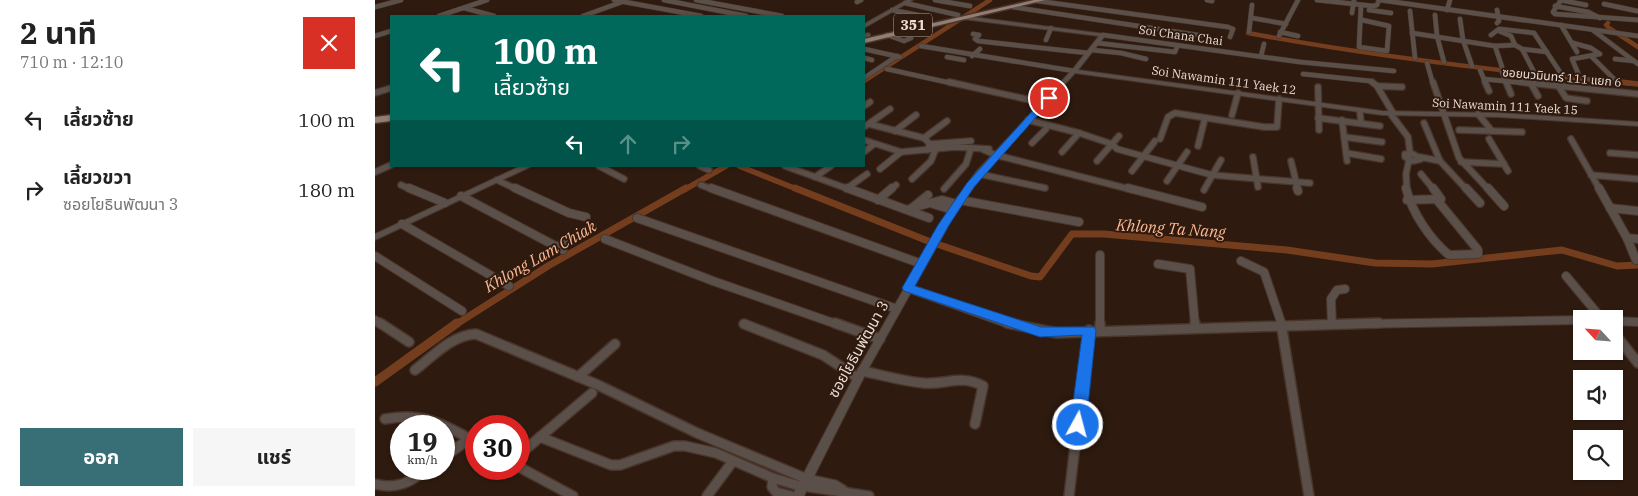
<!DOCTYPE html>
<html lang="th">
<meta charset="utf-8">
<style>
:root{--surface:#fff;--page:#f6f6f6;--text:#222;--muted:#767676;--accent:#386e75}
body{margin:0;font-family:"IBM Plex Serif","Noto Sans Thai",serif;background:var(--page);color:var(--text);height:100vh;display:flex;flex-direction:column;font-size:19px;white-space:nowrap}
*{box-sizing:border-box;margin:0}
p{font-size:16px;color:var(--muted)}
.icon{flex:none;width:28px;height:28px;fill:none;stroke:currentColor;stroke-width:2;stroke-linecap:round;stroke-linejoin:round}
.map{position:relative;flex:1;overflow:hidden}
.side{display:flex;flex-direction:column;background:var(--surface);width:375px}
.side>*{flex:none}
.banner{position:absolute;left:15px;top:15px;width:475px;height:152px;border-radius:0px;box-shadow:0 1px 4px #0004;background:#00695c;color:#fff;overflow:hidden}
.needle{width:32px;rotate:296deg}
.buttons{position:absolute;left:1198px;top:310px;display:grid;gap:10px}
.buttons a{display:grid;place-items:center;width:50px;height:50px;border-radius:0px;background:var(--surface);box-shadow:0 1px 4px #0004;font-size:25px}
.speed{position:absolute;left:15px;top:415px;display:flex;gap:10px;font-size:25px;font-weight:700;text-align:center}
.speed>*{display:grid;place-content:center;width:65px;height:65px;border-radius:50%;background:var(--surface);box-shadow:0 1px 4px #0004;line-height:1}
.speed small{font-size:12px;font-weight:400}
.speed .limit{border:8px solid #d22;background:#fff;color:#111}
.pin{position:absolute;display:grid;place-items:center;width:42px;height:42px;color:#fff;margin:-21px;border:2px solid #fff;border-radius:50%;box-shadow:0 1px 5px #0007}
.me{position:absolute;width:55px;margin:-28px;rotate:7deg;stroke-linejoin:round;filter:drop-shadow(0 0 4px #0008)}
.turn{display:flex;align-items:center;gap:18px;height:105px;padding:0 20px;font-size:22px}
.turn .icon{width:65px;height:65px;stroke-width:2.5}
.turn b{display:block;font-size:35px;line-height:42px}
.lanes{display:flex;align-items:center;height:48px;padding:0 20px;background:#0003;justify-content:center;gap:25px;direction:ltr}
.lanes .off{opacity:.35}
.round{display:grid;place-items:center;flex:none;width:52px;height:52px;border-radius:0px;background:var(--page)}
.summary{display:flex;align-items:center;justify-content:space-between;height:85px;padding:0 20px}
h1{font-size:30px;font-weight:700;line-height:38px}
.cta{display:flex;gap:10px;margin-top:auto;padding:10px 20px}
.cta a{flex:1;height:58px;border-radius:0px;background:var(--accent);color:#fff;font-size:20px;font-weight:700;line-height:58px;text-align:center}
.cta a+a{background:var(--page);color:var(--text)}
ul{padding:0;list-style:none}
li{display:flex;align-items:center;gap:15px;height:70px;padding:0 20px}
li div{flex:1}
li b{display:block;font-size:19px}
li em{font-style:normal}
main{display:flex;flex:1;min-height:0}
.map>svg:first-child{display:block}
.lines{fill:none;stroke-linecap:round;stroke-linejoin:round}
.canal-far3{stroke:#743d1e;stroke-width:4.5}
.canal-far2{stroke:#743d1e;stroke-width:5.5}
.canal-far1{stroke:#743d1e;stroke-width:7}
.canal{stroke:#743d1e;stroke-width:9}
.minor-far3-casing{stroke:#49352b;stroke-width:5.5}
.minor-far2-casing{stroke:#49352b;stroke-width:8}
.minor-far1-casing{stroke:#49352b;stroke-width:10}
.minor-casing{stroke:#49352b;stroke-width:12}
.tertiary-casing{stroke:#49352b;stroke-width:2}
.primary-casing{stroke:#49352b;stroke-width:3}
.minor-far3{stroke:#5a4f49;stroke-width:4.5}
.minor-far2{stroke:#5a4f49;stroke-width:5.5}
.minor-far1{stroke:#5a4f49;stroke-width:8}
.minor{stroke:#5a4f49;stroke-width:9}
.tertiary{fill:#5a4f49;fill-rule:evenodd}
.primary{fill:#947d72;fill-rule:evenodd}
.route{fill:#1a73e8;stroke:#114b97}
.labels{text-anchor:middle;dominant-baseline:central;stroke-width:4;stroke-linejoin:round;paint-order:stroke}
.far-street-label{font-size:12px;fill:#ecded6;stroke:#2e1a0f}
.shield{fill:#2e1a0f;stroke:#b3a39a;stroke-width:1}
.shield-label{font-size:14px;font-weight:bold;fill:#ecded6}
.street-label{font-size:15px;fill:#ecded6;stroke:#2e1a0f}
.water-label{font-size:16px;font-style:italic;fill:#fdb893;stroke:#2e1a0f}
</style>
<main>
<section class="side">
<div class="summary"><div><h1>2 นาที</h1><p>710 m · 12:10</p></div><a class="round" style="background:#d93025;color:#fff"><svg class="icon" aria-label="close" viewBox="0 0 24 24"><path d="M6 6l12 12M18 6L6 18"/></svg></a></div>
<ul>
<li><svg class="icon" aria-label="left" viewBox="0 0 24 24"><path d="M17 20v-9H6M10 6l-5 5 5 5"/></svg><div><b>เลี้ยวซ้าย</b></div><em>100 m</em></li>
<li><svg class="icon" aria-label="right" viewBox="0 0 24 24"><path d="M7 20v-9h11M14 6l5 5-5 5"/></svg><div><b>เลี้ยวขวา</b><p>ซอยโยธินพัฒนา 3</p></div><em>180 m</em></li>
</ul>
<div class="cta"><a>ออก</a><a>แชร์</a></div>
</section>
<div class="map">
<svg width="1263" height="496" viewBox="0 0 1263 496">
<rect width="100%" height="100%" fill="#2e1a0f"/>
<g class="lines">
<g class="canal-far3">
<polyline points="1233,23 1231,25 1234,28 1263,47"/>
<path d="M873 33C1001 57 1130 72 1260 84"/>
<polyline points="489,81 615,0"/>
</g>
<g class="canal-far2">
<polyline points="1246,82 1263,84"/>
<polyline points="364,166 424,190"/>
<polyline points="309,190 351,166"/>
</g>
<g class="canal-far1">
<polyline points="420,188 553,241 656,276 665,277 697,234 729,234 912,250 1000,263 1057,264 1187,250 1242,266 1263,265"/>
<polyline points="80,325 173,266 311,188"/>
</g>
<polyline class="canal" points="0,382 82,323"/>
<g class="minor-far3-casing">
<g id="minor-far3">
<polyline points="239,0 326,16"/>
<polyline points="289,0 371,16"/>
<polyline points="321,0 407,16"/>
<polyline points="560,0 595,6"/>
<polyline points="832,0 837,1"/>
<polyline points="942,0 998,6 1002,5 1004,0"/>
<polyline points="1005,0 1263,36"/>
<polyline points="1185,0 1211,5"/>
<polyline points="1186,0 1178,12 1180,14 1263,20"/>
<polyline points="663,1 853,27 858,29 855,37"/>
<polyline points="482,2 486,0"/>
<polyline points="530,3 583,15"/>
<polyline points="1229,4 1262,11"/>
<polyline points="986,5 984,47 1012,51 1014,26 987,20"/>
<polyline points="1180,6 1213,12 1225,18"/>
<polyline points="0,7 26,0"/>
<polyline points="638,7 829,36"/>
<polyline points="89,8 119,16"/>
<polyline points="517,10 548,16"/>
<polyline points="994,10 1016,13"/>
<polyline points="1072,10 1075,0"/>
<polyline points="1122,10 1124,21 1122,23"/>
<polyline points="1035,11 1040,58"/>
<polyline points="977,13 979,0"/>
<polyline points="1060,15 1062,36 1069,62"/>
<polyline points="64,16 112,0"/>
<polyline points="208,16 247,2"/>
<polyline points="877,18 911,24"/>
<polyline points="1085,19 1088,40 1097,66"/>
<polyline points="1186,25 1202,52"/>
<polyline points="1219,31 1263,64"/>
<polyline points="874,32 877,5"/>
<polyline points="905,32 923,36"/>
<polyline points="1037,33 1120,46 1140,45 1136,36 1124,31"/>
<polyline points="598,34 604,35 600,39 603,41 713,53"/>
<polyline points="512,35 529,41 536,38"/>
<polyline points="728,35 925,62 1019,71"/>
<polyline points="1116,35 1124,29 1159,33 1187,75"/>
<polyline points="0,36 16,31"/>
<polyline points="904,36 923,0"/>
<polyline points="671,40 676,28"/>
<polyline points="722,43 800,52 802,47"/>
<polyline points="1198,43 1216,48 1225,54 1197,59 1203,73"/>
<polyline points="1140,45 1147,49 1172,52"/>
<polyline points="546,46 699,71"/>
<polyline points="1120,46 1127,67"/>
<polyline points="489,49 525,57"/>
<polyline points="1147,49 1159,72"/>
<polyline points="717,50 746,53 771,59"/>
<polyline points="597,56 605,49"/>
<polyline points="886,56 889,44"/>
<polyline points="1216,56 1239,79"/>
<polyline points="572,57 589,60"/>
<polyline points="489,58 497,60"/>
<polyline points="1240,59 1259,61"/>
<polyline points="1052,63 1058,84"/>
<polyline points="512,69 580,84"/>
<polyline points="1105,70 1111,84"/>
<polyline points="1127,72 1132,84"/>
<polyline points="928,74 995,81 999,84"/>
<polyline points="1151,76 1156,84"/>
<polyline points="489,78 522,56"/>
<polyline points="1109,79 1158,84"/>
<polyline points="1179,79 1182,84"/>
</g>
</g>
<g class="minor-far2-casing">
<g id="minor-far2">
<polyline points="574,82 669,103"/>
<polyline points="997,82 1002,86"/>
<polyline points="1058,82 1084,158 1114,190"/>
<polyline points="1110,82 1114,91"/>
<polyline points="1131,82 1136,94"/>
<polyline points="1145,82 1263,94"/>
<polyline points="1155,82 1163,96"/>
<polyline points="1181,82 1191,98 1212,101"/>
<polyline points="943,87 944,130"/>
<polyline points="0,93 16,88"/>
<polyline points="489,106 495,102"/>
<polyline points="985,112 986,123"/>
<polyline points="1015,113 1033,137 1035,153"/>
<polyline points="1018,113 1002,86 1027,87"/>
<polyline points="857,115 863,93"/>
<polyline points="943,118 1005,126"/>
<polyline points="653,120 704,133"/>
<polyline points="967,120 972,161"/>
<polyline points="1049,123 1065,161 1092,190"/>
<polyline points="494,124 549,138 555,144 552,150"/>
<polyline points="489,127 515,109"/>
<polyline points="1084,130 1117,131 1103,114"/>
<polyline points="520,131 541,115"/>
<polyline points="1117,131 1147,132"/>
<polyline points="969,137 1007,142"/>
<polyline points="549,138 572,121"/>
<polyline points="785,139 793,117 800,113 889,127 902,127 904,99"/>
<polyline points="1114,139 1133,171"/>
<polyline points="1196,139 1225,190"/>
<polyline points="489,140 526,152 580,147 614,149"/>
<polyline points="657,143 671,129"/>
<polyline points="555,144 596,141"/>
<polyline points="823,146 830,118"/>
<polyline points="609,150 621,155 758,190"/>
<polyline points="489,152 499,144"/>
<polyline points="687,152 704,133 737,144 742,149 837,175 935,183"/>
<polyline points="971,153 1006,159"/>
<polyline points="1235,153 1263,155"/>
<polygon points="1030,154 1038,154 1046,159 1038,161 1030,157"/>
<polyline points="878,157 883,187"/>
<polyline points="1045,157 1065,161"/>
<polyline points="722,161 744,136"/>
<polyline points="916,161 923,190"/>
<polyline points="1086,162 1129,164"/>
<polyline points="224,166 249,179"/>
<polyline points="325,166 334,170"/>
<polyline points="410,166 476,190"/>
<polyline points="505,169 526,152"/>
<polyline points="757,171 780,141"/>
<polyline points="0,172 16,165"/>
<polyline points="604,174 670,188"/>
<polyline points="1046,174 1059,190"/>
<polyline points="1216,175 1263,179"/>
<polyline points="440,177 456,166"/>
<polyline points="537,179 556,161 561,148"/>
<polyline points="122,180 143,190"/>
<polyline points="792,181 812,152"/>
<polyline points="26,185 37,190"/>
<polyline points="326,185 339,190"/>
<polyline points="471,189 492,174"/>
<polyline points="569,189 591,164 596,148"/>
<polyline points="515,190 521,185"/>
<polyline points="829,190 846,160"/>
<polyline points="1032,190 1031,174 1034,160"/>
</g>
</g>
<g class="minor-far1-casing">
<g id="minor-far1">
<polyline points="34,188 70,203"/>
<polyline points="140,188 194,213 211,217"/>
<polyline points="336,188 547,264"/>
<polyline points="472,188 554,218"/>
<polyline points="753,188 827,207"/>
<polyline points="922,188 923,191"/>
<path d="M1031 188C1037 213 1055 239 1074 255L1103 254V250L1062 200"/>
<polyline points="1091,188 1105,203"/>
<polyline points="1113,188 1129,206"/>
<polyline points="1224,188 1252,238 1261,260"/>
<polyline points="86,196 188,250"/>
<polyline points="503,200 517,188"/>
<polyline points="585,200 704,222"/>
<polyline points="1032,200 1066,199 1058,188"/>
<polyline points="558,204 578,210"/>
<polyline points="536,208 567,200 582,204"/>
<polyline points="537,208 553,195"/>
<polyline points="1235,208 1263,211"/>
<polyline points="262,218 522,309"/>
<polyline points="27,224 134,286"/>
<polyline points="1252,238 1263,239"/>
<polyline points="230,239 338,281 464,325"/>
<polyline points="182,247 217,227"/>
<polyline points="725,255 725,325"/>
<polyline points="0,256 87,311"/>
<polyline points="866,261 889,272 907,325"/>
<polyline points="783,264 815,269 820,325"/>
<polyline points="1191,276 1227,319"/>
<polyline points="533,288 637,325"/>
<polyline points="0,320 7,325"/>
<polyline points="1239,321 1263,322"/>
<polyline points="929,325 1206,320"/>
<polyline points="957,325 956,299 962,290 970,289"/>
</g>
</g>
<g class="minor-casing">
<g id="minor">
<polyline points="5,323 34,342"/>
<polyline points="460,323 505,339"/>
<polyline points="632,323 682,333 1004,323"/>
<polyline points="725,323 725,330"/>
<polyline points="820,323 820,328"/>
<polyline points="906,323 934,496"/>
<polyline points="369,324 448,355 483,378"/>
<polyline points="1239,333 1263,363"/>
<path d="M40 370C58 356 77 335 101 334L223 385 322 433 432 479 460 485 468 490"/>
<path d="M487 371C507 375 527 381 548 383 570 385 587 374 608 386L600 424"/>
<polyline points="203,377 240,344"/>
<polyline points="217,393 165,437 236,465 245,465 299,446 310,446 341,453 398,478 428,487"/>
<path d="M10 419C49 412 68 424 101 442"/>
<polyline points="25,454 26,452"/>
<polyline points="144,455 165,437"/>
<polyline points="69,457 94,439"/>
<polyline points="144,467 198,496"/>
<polyline points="398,478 397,487 401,492 416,496"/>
<path d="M0 484C22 490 35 482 53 469"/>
<polyline points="428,486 494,496"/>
<polyline points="332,496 358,461"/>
<polyline points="694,496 714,330"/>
</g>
</g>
<g class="tertiary-casing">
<g id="tertiary">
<polygon points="532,0 538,0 489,28 489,24"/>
<polygon points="590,16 730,34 730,36 703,70 1007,111 1124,113 1263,122 1263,126 1124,117 1007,115 700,73 607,176 582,210 492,371 429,496 417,496 482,371 574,210 601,172 697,70 724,36 588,19 588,17"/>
<polygon points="493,33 495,34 495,36 489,38 489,34"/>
<polygon points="146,166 157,166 0,240 0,234"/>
</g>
</g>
<g class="primary-casing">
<g id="primary">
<polygon points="659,0 670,0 489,43 489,39"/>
<polygon points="16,115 16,121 0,123 0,117"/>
</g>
</g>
<use href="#minor-far3" class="minor-far3"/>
<use href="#minor-far2" class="minor-far2"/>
<use href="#minor-far1" class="minor-far1"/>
<use href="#minor" class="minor"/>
<use href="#tertiary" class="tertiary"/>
<use href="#primary" class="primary"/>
</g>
<polygon class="route" points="671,96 678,98 599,187 574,225 540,286 666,327 719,327 721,330 711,425 708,429 703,431 698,429 695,425 707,335 665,337 529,291 527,288 563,225 592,183"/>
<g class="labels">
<g class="far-street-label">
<text transform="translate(806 35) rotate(8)">Soi Chana Chai</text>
<text transform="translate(1187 77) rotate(5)">ซอยนวมินทร์ 111 แยก 6</text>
<text transform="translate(849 80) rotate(8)">Soi Nawamin 111 Yaek 12</text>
<text transform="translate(1130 106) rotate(3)">Soi Nawamin 111 Yaek 15</text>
</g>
<rect class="shield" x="519" y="13.5" width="38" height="23" rx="4"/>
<g class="shield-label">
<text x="538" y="25">351</text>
</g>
<g class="street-label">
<text transform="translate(483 349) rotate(-61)">ซอยโยธินพัฒนา 3</text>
</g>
<g class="water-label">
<text transform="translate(796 228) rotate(4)">Khlong Ta Nang</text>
<text transform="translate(165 256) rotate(-30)">Khlong Lam Chiak</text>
</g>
</g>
</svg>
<div class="buttons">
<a><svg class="needle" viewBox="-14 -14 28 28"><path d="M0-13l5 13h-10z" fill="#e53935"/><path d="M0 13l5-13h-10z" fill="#767676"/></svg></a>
<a><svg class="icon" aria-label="sound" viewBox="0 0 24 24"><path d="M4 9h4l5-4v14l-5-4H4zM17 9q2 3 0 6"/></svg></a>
<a><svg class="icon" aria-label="search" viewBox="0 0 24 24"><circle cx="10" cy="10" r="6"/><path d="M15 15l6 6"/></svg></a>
</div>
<div class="speed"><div>19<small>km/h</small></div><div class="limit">30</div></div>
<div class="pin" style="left:674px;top:98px;background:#d93025"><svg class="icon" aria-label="arrive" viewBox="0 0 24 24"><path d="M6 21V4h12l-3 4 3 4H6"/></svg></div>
<svg class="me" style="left:703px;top:425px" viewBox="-20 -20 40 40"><circle r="17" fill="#1a73e8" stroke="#fff" stroke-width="3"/><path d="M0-11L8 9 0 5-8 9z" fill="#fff"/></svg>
<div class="banner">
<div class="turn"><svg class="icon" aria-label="left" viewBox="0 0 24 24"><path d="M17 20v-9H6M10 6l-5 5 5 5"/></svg><div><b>100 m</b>เลี้ยวซ้าย</div></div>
<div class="lanes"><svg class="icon" aria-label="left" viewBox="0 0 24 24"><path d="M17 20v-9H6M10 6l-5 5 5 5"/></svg><svg class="icon off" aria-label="ahead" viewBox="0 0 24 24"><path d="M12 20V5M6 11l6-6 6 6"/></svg><svg class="icon off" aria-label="right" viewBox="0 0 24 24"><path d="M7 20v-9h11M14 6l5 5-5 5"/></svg></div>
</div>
</div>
</main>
